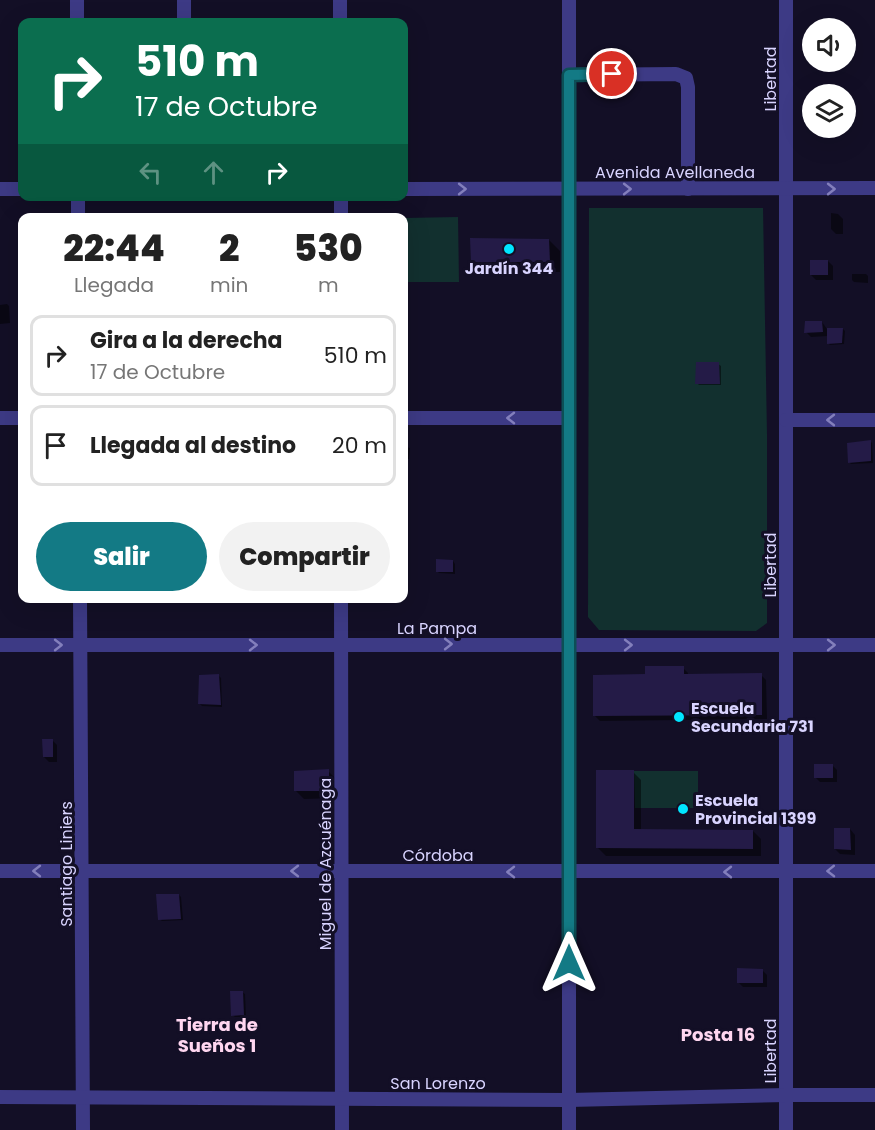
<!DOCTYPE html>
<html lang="es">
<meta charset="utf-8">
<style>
:root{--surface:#fff;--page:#f2f2f2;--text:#222;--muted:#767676;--line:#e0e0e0;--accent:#137a85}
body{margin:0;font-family:Poppins,sans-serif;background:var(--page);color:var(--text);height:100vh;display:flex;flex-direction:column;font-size:22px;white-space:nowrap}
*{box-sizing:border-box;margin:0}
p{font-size:20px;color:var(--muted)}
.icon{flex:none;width:33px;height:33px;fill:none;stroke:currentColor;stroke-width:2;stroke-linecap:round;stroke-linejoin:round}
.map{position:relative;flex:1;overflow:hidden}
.side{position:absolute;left:18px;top:213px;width:390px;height:390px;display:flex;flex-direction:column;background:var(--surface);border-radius:12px;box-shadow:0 6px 24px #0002}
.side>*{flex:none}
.guide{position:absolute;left:18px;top:18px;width:390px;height:183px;border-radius:12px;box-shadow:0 6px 24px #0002;background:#0b6e4f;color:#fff;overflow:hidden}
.buttons{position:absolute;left:802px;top:18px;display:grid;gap:12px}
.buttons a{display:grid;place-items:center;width:54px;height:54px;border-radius:50%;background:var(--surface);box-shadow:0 6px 24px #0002;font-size:30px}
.pin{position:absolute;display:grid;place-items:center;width:51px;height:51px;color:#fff;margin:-26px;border:3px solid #fff;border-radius:50%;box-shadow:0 2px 6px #0007}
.me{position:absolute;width:66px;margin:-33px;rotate:0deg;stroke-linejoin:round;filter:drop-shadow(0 0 4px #0008)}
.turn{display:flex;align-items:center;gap:21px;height:126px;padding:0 18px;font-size:27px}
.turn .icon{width:78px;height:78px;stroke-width:2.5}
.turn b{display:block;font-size:42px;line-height:51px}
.lanes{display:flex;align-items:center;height:57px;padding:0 18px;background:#0003;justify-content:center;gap:30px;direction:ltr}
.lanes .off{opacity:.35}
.eta{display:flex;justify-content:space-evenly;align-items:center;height:102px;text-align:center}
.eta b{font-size:36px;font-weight:800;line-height:42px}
.button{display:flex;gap:12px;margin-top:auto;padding:12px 18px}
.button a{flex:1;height:69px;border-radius:36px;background:var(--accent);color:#fff;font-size:24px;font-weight:800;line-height:69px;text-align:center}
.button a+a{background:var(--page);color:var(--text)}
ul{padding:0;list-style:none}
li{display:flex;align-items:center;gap:18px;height:81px;margin:0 12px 9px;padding:0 6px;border:3px solid var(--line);border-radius:12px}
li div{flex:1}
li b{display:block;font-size:22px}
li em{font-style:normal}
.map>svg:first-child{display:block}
.green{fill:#12302f}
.shadow{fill:#0007}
.building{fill:#241b47}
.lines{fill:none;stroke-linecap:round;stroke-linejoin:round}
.minor{stroke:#3d3a85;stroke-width:14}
.oneway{stroke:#837fbc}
.route-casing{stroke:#0c4f56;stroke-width:15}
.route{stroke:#137a85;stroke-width:10}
.poi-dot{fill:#00e5ff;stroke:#130f26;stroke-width:2}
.labels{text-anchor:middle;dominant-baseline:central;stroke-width:6;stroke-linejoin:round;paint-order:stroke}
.street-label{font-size:16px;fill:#d9d4ff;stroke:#130f26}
.poi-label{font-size:16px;font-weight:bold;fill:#d9d4ff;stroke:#130f26;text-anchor:start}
.neighbourhood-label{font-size:18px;font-weight:bold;fill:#ffd6f0;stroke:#130f26}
</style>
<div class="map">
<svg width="875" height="1130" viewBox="0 0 875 1130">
<rect width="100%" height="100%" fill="#130f26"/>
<g class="green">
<polygon points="589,208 763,208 767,435 767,623 756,631 599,630 588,617"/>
<polygon points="458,217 459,282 404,282 404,218"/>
<polygon points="634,771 698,771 698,808 635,808"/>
</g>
<g class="shadow">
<polygon points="831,213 838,214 843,219 843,234 836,234 831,229"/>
<polygon points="549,240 560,251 560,272 483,272 472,261"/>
<polygon points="828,261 833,266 833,280 816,280 811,275"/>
<polygon points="852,274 866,274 868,276 868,283 854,282 852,280"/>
<polygon points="7,304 9,306 10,323 0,324 0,305"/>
<polygon points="822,322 827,329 843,329 845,331 844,344 830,345 828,343 828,336 811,337 806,332"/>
<polygon points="718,364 721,366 721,385 699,385 697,383"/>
<polygon points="870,441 872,443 873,463 851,464 849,462"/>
<polygon points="404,446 410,448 409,459 404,459"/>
<polygon points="453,561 455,564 455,574 439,573 437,571"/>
<polygon points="683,668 688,673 688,675 761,675 766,680 767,719 600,721 595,716"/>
<polygon points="219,676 221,678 222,707 202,706 200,704"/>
<polygon points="52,740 57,745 57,762 49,762 44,757"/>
<polygon points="832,765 837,770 837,782 820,782 815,777"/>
<polygon points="328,771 336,779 337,798 304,799 296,791"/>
<polygon points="633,772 641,780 641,830 753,831 761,839 761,856 606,856 598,848"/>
<polygon points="850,829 855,835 855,855 840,854 835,849"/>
<polygon points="179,895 181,897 183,920 162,921 159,919"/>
<polygon points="762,970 767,975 767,987 743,987 738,982"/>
<polygon points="242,992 245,994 246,1017 235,1017 232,1015"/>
</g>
<g class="building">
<polygon points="470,238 549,239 550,262 471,262"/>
<rect x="810" y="260" width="18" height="15"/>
<polygon points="805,321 822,321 823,332 804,333"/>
<polygon points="827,328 843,328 842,343 827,344"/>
<polygon points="696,362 719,362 720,384 695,384"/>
<polygon points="871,440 871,461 848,463 847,443"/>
<polygon points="436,559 453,560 453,572 436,572"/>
<polygon points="645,666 684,666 684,674 762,673 762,715 593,716 593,675 645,674"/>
<polygon points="219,674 221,705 198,704 199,675"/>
<polygon points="42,739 53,739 53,757 43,757"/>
<rect x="814" y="764" width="19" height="14"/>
<polygon points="329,769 329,791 294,791 294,771"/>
<polygon points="596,770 634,770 634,829 753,830 753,849 596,848"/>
<polygon points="834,828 850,828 851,850 834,849"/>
<polygon points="156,894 179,894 181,919 158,920"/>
<polygon points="737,968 763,969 763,983 737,983"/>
<polygon points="230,991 243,991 244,1015 231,1016"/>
</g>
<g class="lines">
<g class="minor">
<polyline points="77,0 77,22"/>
<polyline points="340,0 340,22"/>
<polyline points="786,0 786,1130"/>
<polyline points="184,22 184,0"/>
<polyline points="569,75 676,74 686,78 688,87 688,189"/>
<polyline points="0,189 22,189"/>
<polyline points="404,189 875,188"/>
<polyline points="78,196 78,218"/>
<polyline points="341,196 341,218"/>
<polyline points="0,418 22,418"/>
<polyline points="404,418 569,418"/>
<polyline points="786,420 875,420"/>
<polyline points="80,598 83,1130"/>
<polyline points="341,598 342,1130"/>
<polyline points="0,645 875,645"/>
<polyline points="0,871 875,871"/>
<polyline points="0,1097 569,1100 786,1095 875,1095"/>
<polyline points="569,1130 569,0"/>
</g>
</g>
<defs><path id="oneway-chevron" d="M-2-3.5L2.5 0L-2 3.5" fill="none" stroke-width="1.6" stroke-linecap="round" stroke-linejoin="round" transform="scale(1.5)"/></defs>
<g class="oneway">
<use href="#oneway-chevron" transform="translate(462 189)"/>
<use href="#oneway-chevron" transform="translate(627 189)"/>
<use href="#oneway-chevron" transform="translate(831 189)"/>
<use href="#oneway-chevron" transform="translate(511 418) rotate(180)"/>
<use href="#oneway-chevron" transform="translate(831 420) rotate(180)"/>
<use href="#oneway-chevron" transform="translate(448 644)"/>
<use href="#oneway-chevron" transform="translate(58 645)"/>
<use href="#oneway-chevron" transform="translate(253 645)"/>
<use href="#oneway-chevron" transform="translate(628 645)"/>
<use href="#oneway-chevron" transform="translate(831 645)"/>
<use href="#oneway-chevron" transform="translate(37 871) rotate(-180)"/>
<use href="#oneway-chevron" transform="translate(295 871) rotate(-180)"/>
<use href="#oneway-chevron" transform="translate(831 871) rotate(179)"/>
<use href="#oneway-chevron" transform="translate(511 872) rotate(-180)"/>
<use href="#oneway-chevron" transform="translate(728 872) rotate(-180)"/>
</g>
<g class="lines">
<g class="route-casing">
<polyline id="route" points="569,963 569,75 612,74"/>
</g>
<use href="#route" class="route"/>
</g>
<g class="poi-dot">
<circle cx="509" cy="249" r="6"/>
<circle cx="679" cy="717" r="6"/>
<circle cx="683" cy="809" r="6"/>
</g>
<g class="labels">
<g class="street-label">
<text transform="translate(770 79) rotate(-90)">Libertad</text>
<text x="675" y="172">Avenida Avellaneda</text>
<text transform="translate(770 565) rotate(-90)">Libertad</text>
<text x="437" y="628">La Pampa</text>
<text x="438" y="855">Córdoba</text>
<text transform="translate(66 864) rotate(-90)">Santiago Liniers</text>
<text transform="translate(325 864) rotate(-90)">Miguel de Azcuénaga</text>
<text transform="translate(770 1051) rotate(-90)">Libertad</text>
<text x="438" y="1083">San Lorenzo</text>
</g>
<g class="poi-label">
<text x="509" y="268" text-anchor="middle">Jardín 344</text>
<text x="691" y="708">Escuela<tspan x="691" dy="18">Secundaria 731</tspan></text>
<text x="695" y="800">Escuela<tspan x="695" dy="18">Provincial 1399</tspan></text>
</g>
<g class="neighbourhood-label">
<text x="217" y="1024">Tierra de<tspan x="217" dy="21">Sueños 1</tspan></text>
<text x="718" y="1034">Posta 16</text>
</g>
</g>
</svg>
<div class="buttons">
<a><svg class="icon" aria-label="sound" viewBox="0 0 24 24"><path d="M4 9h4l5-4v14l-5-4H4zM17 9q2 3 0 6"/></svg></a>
<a><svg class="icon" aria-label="layers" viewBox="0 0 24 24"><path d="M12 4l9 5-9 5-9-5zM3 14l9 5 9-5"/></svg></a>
</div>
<div class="pin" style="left:612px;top:74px;background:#d93025"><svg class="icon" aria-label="arrive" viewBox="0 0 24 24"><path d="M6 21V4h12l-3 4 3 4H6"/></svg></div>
<svg class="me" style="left:569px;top:963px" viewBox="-20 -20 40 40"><path d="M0-17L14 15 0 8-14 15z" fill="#137a85" stroke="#fff" stroke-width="4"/></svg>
<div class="guide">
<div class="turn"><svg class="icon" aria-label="right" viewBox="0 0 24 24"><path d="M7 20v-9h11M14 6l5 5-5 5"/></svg><div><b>510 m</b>17 de Octubre</div></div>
<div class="lanes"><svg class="icon off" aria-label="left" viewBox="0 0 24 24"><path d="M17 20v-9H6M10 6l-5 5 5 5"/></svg><svg class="icon off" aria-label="ahead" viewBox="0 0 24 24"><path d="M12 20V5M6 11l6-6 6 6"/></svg><svg class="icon" aria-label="right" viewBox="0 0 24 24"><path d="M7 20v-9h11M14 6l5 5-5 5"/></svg></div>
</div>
<section class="side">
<div class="eta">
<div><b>22:44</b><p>Llegada</p></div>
<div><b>2</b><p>min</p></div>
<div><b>530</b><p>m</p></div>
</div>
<ul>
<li><svg class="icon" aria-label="right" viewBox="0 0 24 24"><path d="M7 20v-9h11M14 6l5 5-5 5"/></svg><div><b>Gira a la derecha</b><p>17 de Octubre</p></div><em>510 m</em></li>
<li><svg class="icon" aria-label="arrive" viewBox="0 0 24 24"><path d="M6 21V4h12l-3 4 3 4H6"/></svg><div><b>Llegada al destino</b></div><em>20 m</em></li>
</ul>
<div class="button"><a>Salir</a><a>Compartir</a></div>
</section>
</div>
